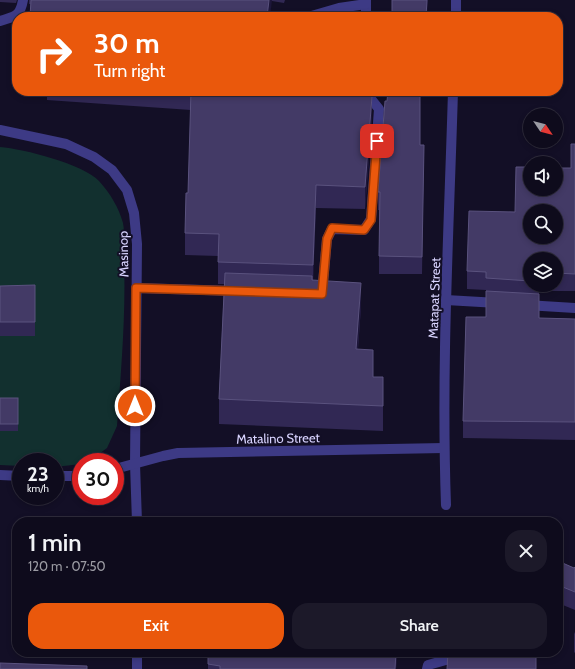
<!DOCTYPE html>
<meta charset="utf-8">
<style>
:root{--surface:#0e0b1c;--page:#1c1929;--text:#f1f3f6;--muted:#9b9ba3;--line:#2e2b3b;--accent:#ea580c}
body{margin:0;font-family:Cabin,sans-serif;background:var(--page);color:var(--text);height:100vh;display:flex;flex-direction:column;font-size:15px;white-space:nowrap}
*{box-sizing:border-box;margin:0}
p{font-size:13px;color:var(--muted)}
.icon{flex:none;width:22px;height:22px;fill:none;stroke:currentColor;stroke-width:2;stroke-linecap:round;stroke-linejoin:round}
.map{position:relative;flex:1;overflow:hidden}
.drawer{position:absolute;left:12px;top:517px;width:551px;height:140px;display:flex;flex-direction:column;background:var(--surface);border-radius:16px;box-shadow:0 2px 6px #0003,0 0 0 1px var(--line)}
.drawer>*{flex:none}
.top-card{position:absolute;left:12px;top:12px;width:551px;height:84px;border-radius:16px;box-shadow:0 2px 6px #0003,0 0 0 1px var(--line);background:#ea580c;color:#fff;overflow:hidden}
.needle{width:26px;rotate:125deg}
.fabs{position:absolute;left:523px;top:108px;display:grid;gap:8px}
.fabs a{display:grid;place-items:center;width:40px;height:40px;border-radius:50%;background:var(--surface);box-shadow:0 2px 6px #0003,0 0 0 1px var(--line);font-size:20px}
.speed{position:absolute;left:12px;top:453px;display:flex;gap:8px;font-size:20px;font-weight:700;text-align:center}
.speed>*{display:grid;place-content:center;width:52px;height:52px;border-radius:50%;background:var(--surface);box-shadow:0 2px 6px #0003,0 0 0 1px var(--line);line-height:1}
.speed small{font-size:10px;font-weight:400}
.speed .limit{border:6px solid #d22;background:#fff;color:#111}
.pin{position:absolute;display:grid;place-items:center;width:34px;height:34px;color:#fff;margin:-17px;border-radius:8px;box-shadow:0 2px 6px #0006}
.me{position:absolute;width:44px;margin:-22px;rotate:0deg;stroke-linejoin:round;filter:drop-shadow(0 0 3px #0008)}
.turn{display:flex;align-items:center;gap:14px;height:84px;padding:0 16px;font-size:18px}
.turn .icon{width:52px;height:52px;stroke-width:2.5}
.turn b{display:block;font-size:28px;line-height:34px}
.round{display:grid;place-items:center;flex:none;width:42px;height:42px;border-radius:16px;background:var(--page)}
.headline{display:flex;align-items:center;justify-content:space-between;height:68px;padding:0 16px}
h1{font-size:24px;font-weight:600;line-height:30px}
.button{display:flex;gap:8px;margin-top:auto;padding:8px 16px}
.button a{flex:1;height:46px;border-radius:16px;background:var(--accent);color:#fff;font-size:16px;font-weight:600;line-height:46px;text-align:center}
.button a+a{background:var(--page);color:var(--text)}
.map>svg:first-child{display:block}
.green{fill:#12302f}
.lines{fill:none;stroke-linecap:round;stroke-linejoin:round}
.minor{stroke:#3d3a85;stroke-width:10}
.wall{fill:#312854;fill-rule:evenodd}
.shaded-wall{fill:#1d163a}
.building{fill:#433a66;stroke:#5a527e;fill-rule:evenodd}
.route-casing{stroke:#983908;stroke-width:10}
.route{stroke:#ea580c;stroke-width:7}
.labels{text-anchor:middle;dominant-baseline:central;stroke-width:4;stroke-linejoin:round;paint-order:stroke}
.street-label{font-size:13px;fill:#d9d4ff;stroke:#130f26}
</style>
<div class="map">
<svg width="575" height="669" viewBox="0 0 575 669">
<rect width="100%" height="100%" fill="#130f26"/>
<path class="green" d="M0 147C24 149 83 164 99 181 110 193 119 208 123 223 125 234 124 248 124 260 126 315 121 371 117 426L107 448 88 462H81V464L55 467V462H21V466L0 465Z"/>
<g class="lines">
<g class="minor">
<polyline points="366,0 366,17"/>
<polyline points="308,17 339,8 366,4"/>
<polyline points="456,17 456,0"/>
<path d="M0 21C15 16 20 17 23 0"/>
<polyline points="0,130 66,144 94,157 112,170 127,190 134,213 137,244 135,464 137,522"/>
<polyline points="136,288 238,291"/>
<polyline points="322,294 327,239 332,229 364,230 371,219 379,109 367,94 367,91"/>
<polyline points="446,300 498,303"/>
<polyline points="526,305 575,308"/>
<polyline points="115,469 163,456 178,453 444,448"/>
<polyline points="0,475 21,476"/>
<polyline points="55,476 81,476"/>
<path d="M446 505C441 367 449 229 453 91"/>
<polyline points="137,669 137,652"/>
<polyline points="427,669 428,665 474,652"/>
</g>
</g>
<g class="wall">
<polygon points="0,0 17,0 16,3 0,2"/>
<polygon points="29,0 285,0 284,3 272,1 31,4 29,4"/>
<polygon points="47,91 339,91 339,95 372,118 365,209 316,208 313,280 361,307 358,349 373,377 383,402 383,431 219,424 219,399 224,284 218,284 218,256 185,255 185,233 188,193 191,110 47,100"/>
<path d="M575 144V291H539V318L575 319V440L463 438V421L486 317V290L467 289V271L515 212 571 168ZM530 259H556V285H530Z"/>
<polygon points="420,145 424,145 422,274 379,274 379,210 378,210 378,192"/>
<polygon points="35,285 35,336 0,336 0,286"/>
<rect x="0" y="398" width="18" height="33"/>
<polygon points="558,561 574,568 575,567 575,610 558,603"/>
<polygon points="575,632 575,653 574,652 574,634"/>
<polygon points="208,652 397,652 396,669 208,669"/>
</g>
<g class="shaded-wall">
<polygon points="269,0 272,0 270,17 267,17"/>
<polygon points="427,0 428,0 427,17 426,17"/>
<polygon points="372,96 372,118 365,209 365,187"/>
<polygon points="316,185 316,208 313,287 313,265"/>
<polygon points="361,283 361,307 356,373 356,349"/>
<polygon points="396,652 397,652 396,669 395,669"/>
</g>
<g class="building">
<polygon points="31,0 269,0 267,17 30,17"/>
<polygon points="392,0 427,0 426,17 392,17"/>
<polygon points="191,91 338,91 338,95 372,96 365,187 316,185 313,265 218,262 219,234 185,233 186,193 188,193"/>
<polygon points="388,91 420,91 420,145 424,145 422,257 379,256 380,192 378,192 385,101 387,101"/>
<path d="M571 144H575V274L556 273V259H530V281L486 278V272L467 271 469 211 515 212 516 167H530V189H556V168H571ZM530 211H556V237H530Z"/>
<polygon points="225,273 312,276 312,280 361,283 356,349 373,350 373,377 383,377 383,406 219,399"/>
<polygon points="35,285 35,322 0,322 0,286"/>
<polygon points="486,291 539,294 539,318 575,319 575,422 463,421 466,317 486,317"/>
<rect x="0" y="398" width="18" height="26"/>
<rect x="310" y="517" width="66" height="5"/>
<polygon points="558,561 574,568 575,567 575,592 558,585"/>
<polygon points="208,652 396,652 395,669 220,669 220,666 208,664"/>
<polygon points="448,652 536,652 536,669 447,669"/>
<polygon points="0,663 87,666 87,669 0,669"/>
</g>
<g class="lines">
<g class="route-casing">
<polyline id="route" points="135,406 136,288 322,294 327,239 332,228 364,230 371,220 377,141"/>
</g>
<use href="#route" class="route"/>
</g>
<g class="labels">
<g class="street-label">
<text transform="translate(123 254) rotate(-91)">Masinop</text>
<text transform="translate(434 298) rotate(-88)">Matapat Street</text>
<text transform="translate(278 438) rotate(-1)">Matalino Street</text>
</g>
</g>
</svg>
<div class="fabs">
<a><svg class="needle" viewBox="-14 -14 28 28"><path d="M0-13l5 13h-10z" fill="#e53935"/><path d="M0 13l5-13h-10z" fill="#9b9ba3"/></svg></a>
<a><svg class="icon" aria-label="sound" viewBox="0 0 24 24"><path d="M4 9h4l5-4v14l-5-4H4zM17 9q2 3 0 6"/></svg></a>
<a><svg class="icon" aria-label="search" viewBox="0 0 24 24"><circle cx="10" cy="10" r="6"/><path d="M15 15l6 6"/></svg></a>
<a><svg class="icon" aria-label="layers" viewBox="0 0 24 24"><path d="M12 4l9 5-9 5-9-5zM3 14l9 5 9-5"/></svg></a>
</div>
<div class="speed"><div>23<small>km/h</small></div><div class="limit">30</div></div>
<div class="pin" style="left:377px;top:141px;background:#d93025"><svg class="icon" aria-label="arrive" viewBox="0 0 24 24"><path d="M6 21V4h12l-3 4 3 4H6"/></svg></div>
<svg class="me" style="left:135px;top:406px" viewBox="-20 -20 40 40"><circle r="17" fill="#ea580c" stroke="#fff" stroke-width="3"/><path d="M0-11L8 9 0 5-8 9z" fill="#fff"/></svg>
<div class="top-card">
<div class="turn"><svg class="icon" aria-label="right" viewBox="0 0 24 24"><path d="M7 20v-9h11M14 6l5 5-5 5"/></svg><div><b>30 m</b>Turn right</div></div>
</div>
<section class="drawer">
<div class="headline"><div><h1>1 min</h1><p>120 m · 07:50</p></div><a class="round"><svg class="icon" aria-label="close" viewBox="0 0 24 24"><path d="M6 6l12 12M18 6L6 18"/></svg></a></div>
<div class="button"><a>Exit</a><a>Share</a></div>
</section>
</div>
